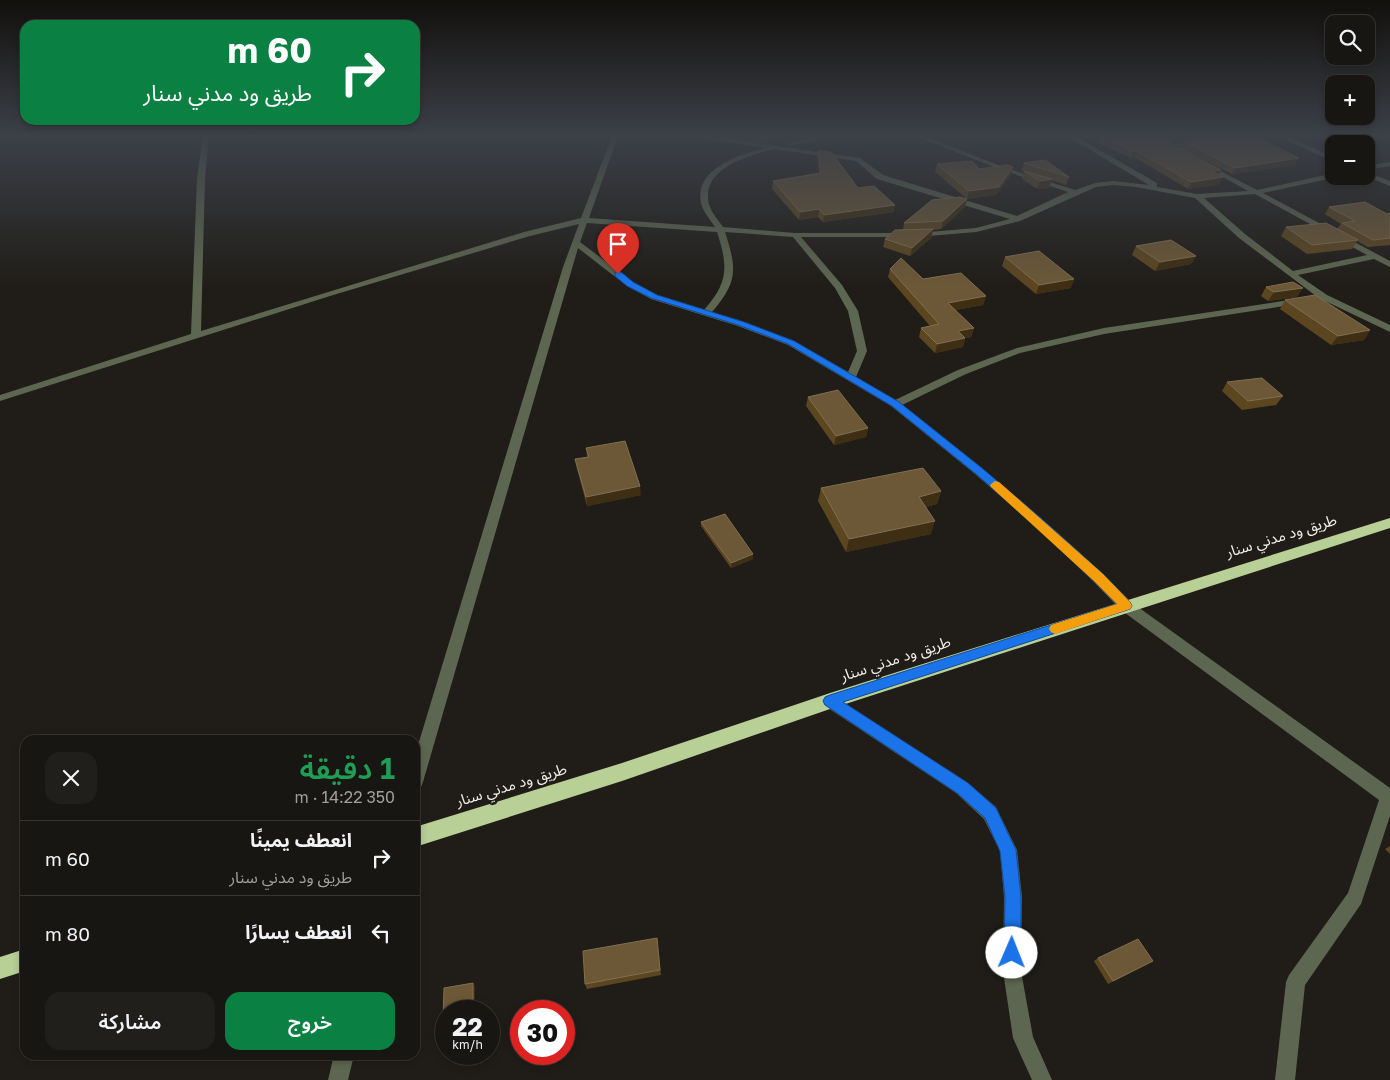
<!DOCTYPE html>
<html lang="ar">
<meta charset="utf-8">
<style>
:root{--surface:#181612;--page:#211f1b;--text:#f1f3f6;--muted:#9f9f9f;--line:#363532;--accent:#0b8043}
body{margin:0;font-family:"Golos Text","Noto Sans Arabic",sans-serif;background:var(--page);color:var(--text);direction:rtl;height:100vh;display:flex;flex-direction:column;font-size:19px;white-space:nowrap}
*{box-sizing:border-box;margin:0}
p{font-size:16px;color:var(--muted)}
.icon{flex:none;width:28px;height:28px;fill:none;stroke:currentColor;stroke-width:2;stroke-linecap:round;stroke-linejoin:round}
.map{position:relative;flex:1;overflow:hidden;direction:ltr}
.panel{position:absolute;left:20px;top:735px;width:400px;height:325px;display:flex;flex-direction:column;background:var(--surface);border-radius:15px;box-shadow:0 2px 8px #0003,0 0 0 1px var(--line);direction:rtl}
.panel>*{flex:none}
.hud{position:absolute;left:20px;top:20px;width:400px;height:105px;border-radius:15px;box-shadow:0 2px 8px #0003,0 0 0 1px var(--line);direction:rtl;background:#0b8043;color:#fff;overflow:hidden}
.buttons{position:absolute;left:1325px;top:15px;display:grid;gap:10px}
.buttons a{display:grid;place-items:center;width:50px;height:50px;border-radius:10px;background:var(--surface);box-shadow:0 2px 8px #0003,0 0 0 1px var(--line);font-size:25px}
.speed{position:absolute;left:435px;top:1000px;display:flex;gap:10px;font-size:25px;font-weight:700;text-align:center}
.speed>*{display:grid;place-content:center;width:65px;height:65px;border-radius:50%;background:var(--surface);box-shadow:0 2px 8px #0003,0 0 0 1px var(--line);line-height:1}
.speed small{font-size:12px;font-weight:400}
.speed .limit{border:8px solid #d22;background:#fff;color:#111}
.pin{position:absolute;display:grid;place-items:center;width:42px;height:42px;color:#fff;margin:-51px -21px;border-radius:50% 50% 50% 0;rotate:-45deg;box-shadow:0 0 5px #0007}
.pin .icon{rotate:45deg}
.me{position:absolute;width:55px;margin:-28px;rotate:1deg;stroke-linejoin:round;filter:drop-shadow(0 0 4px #0008)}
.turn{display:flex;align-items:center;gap:18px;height:105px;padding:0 25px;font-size:22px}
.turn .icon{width:65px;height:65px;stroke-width:2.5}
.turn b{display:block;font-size:35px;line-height:42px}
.round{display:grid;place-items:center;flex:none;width:52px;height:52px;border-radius:15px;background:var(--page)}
.headline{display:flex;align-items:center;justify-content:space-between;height:85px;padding:0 25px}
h1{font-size:30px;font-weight:600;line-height:38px;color:#1e9e55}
.cta{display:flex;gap:10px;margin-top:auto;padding:10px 25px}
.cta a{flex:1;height:58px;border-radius:15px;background:var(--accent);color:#fff;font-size:20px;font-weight:600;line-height:58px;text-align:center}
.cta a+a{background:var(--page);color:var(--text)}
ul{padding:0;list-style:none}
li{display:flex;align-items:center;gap:15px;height:75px;padding:0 25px;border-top:1px solid var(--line)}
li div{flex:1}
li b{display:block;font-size:19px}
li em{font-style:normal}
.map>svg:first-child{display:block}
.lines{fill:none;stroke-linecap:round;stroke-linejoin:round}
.street{fill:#5d6650;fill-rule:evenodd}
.highway{fill:#b8cf96;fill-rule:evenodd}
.wall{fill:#5c4620}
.shaded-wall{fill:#3d2e14}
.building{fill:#6c5836;stroke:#816f52}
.route{fill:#1a73e8;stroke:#114b97}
.slow{fill:#f59e0b}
.labels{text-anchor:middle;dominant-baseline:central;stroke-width:5;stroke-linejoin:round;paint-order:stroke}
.street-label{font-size:15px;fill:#f1eeeb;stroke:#201d18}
</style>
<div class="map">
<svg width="1390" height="1080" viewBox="0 0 1390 1080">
<rect width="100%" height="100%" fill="#201d18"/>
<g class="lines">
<g class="street">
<path d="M203 136H209L205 178 201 331 524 232 581 218 612 136H618L589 218 715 227C710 219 703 212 701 203 694 168 739 155 765 148L691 136H709L860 158 883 175 1017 216 1068 192 999 169 915 136H924L1003 167 1075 190 1095 183 1113 181 1149 185 1067 136H1075L1157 183V187L1197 194 1248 191 1203 166V164L1205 163 1257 190 1334 173V176L1337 177 1263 193 1390 261V267L1374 259 1298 275 1327 295 1390 325V332L1323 300 1104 334 1020 353 966 374 902 405C981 467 1060 530 1131 602L1390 788V816L1361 904 1305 985 1295 1080H1275L1286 982 1289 975 1348 893 1379 800 1121 610 1093 581 1035 526 975 474 891 406 788 345 738 326 651 299 627 286 578 248 423 782 421 787 415 790V755L563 267 579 224 530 236 330 296 0 401V395L191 334 197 178ZM774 149 856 161 877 179 1010 219 976 228 917 233H795L723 227C718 220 711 212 709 204 700 168 749 156 774 149ZM1113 185 1136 187 1195 198 1239 238 1316 296 1104 328 1017 348 958 370 895 400 856 377 867 351 858 311 842 285 801 237H917L976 232 1020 221 1096 187ZM1255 194 1367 255 1293 271 1245 234 1204 198ZM587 223 717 232C728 266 729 282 704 310L657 295 633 282 580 242ZM725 232 793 237 835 288 848 311 857 351 848 372 794 341 712 312C738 282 737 269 725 232Z"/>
<polygon points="824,136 840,136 788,146 785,144"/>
<polygon points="1218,136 1234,136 1168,148 1165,146"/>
<polygon points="1277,136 1286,136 1334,157 1334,162"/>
<polygon points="1390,162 1390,166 1366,170 1366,166"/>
<polygon points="1366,172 1390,181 1390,186 1365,176"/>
<polygon points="830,694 968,783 996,807 1017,850 1022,897 1021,971 1033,1037 1052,1080 1032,1080 1013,1038 1003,971 1004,897 1000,851 984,819 956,793 825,706 823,701 825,696"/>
<polygon points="334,1055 354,1055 348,1080 328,1080"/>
</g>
<g class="highway">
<polygon points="1390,518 1390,528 830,709 622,781 415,847 415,827 622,763 830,693"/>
<polygon points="25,949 25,971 0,979 0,957"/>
</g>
</g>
<g class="wall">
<polygon points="728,136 768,136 768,143 728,137"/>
<polygon points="1084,136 1255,136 1295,165 1232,174 1180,148 1183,141 1194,139 1171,142 1163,140 1218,175 1220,184 1188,189 1134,157 1131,158"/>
<polygon points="1365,136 1390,136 1390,138 1373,140"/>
<polygon points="818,150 858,188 894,212 823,222 818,217 799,220 772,189 773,181 819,173 817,157"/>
<polygon points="1024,163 1069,177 1066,185 1051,180 1049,188 1037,189 1022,179 1024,172 1021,171"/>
<polygon points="937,164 979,169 1011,175 996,195 967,199 935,172"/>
<polygon points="965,207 941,229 933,230 931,238 910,256 883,247 885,239 903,230 904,223"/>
<polygon points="1329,207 1387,214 1390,213 1390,245 1368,247 1357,241 1352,249 1307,254 1281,236 1286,227 1337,229 1341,224 1325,214"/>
<polygon points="1136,246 1196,256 1191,264 1155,271 1132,255"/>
<polygon points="1005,257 1071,288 1036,294 1002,266"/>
<polygon points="890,269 923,279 986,296 983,305 955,310 974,328 971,337 965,338 963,347 935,353 919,337 921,328 930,326 888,277"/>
<polygon points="1266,287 1297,297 1268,301 1261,296"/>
<polygon points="1285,300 1370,330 1364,340 1331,345 1280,309"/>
<polygon points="1227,382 1283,396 1276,405 1242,410 1222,391"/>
<polygon points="808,397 868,428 866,437 834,445 806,406"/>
<polygon points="586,448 641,495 587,506 577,469 575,459 587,457"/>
<polygon points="821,488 941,491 937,504 926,507 931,534 846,552 818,501"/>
<polygon points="701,522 753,559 731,568 701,526"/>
<polygon points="1390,846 1390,854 1385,849"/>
<polygon points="657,938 661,975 587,989 585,984"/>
<polygon points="1098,958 1153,961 1108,984 1094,961"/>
</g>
<g class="shaded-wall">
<polygon points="1174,136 1222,136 1171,142"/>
<polygon points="1376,136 1390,136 1390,138 1373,140"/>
<polygon points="1137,151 1134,157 1131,158 1134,152"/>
<polygon points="1299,158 1295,165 1232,174 1235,168"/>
<polygon points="1013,167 1011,175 996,195 967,199 969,191"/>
<polygon points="1221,170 1218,176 1212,171"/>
<polygon points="1223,177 1220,184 1188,189 1191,182"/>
<polygon points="1052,179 1049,188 1037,189 1040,181"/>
<polygon points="967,199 965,207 941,229 943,221"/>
<polygon points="895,205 894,212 823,222 824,215"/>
<polygon points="819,209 818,217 799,220 800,212"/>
<polygon points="933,229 931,238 910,256 912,248"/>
<polygon points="1196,256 1191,264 1155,271 1160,262"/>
<polygon points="1074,279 1071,288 1036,294 1039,285"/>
<polygon points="1303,288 1297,297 1268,301 1274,292"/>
<polygon points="986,296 983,305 945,312 948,303"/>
<polygon points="974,328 971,337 965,338 963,347 935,353 937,344 958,331"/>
<polygon points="1370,330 1364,340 1331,345 1338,336"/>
<polygon points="868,428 866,437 834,445 836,436"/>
<polygon points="640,486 641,495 587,506 586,497"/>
<polygon points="941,491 937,504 915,510 919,497"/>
<polygon points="935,521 931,534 846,552 849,539"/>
<polygon points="753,554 753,559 731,568 731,563"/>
<polygon points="473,983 475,986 475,1011 473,1011"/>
</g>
<g class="building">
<polygon points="1100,136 1156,136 1221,170 1212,171 1223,177 1191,182 1137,151 1134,152"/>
<polygon points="1213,136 1255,136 1299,158 1235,168 1183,141"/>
<polygon points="818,150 831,152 858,188 874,186 895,205 824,215 819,209 800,212 773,181 821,173"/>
<polygon points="1045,160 1069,177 1024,163"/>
<polygon points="972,161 979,169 1008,165 1013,167 999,187 969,191 937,164"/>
<polygon points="1024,171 1052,179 1040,181"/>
<polygon points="960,197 967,199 943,221 904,223 932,200"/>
<polygon points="1365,202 1387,214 1390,213 1390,238 1373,240 1342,223 1355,221 1329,207"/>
<polygon points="1326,223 1358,240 1312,245 1286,227"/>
<polygon points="933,229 912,248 885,239 895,230"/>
<polygon points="1171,240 1196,256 1160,262 1136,246"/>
<polygon points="1039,251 1074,279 1039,285 1005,257"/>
<polygon points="901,258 923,279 961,273 986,296 948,303 974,328 958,331 965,338 937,344 921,328 939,324 890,269"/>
<polygon points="1293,282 1303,288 1274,292 1266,287"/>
<polygon points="1315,295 1370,330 1338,336 1285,300"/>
<polygon points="1262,378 1283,396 1248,401 1227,382"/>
<polygon points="838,390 868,428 836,436 808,397"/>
<polygon points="625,441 640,486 586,497 575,459 589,457 586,448"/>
<polygon points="923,468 941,491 919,497 935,521 849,539 821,488"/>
<polygon points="725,514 753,554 731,563 701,522"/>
<polygon points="657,938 660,970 585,984 583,951"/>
<polygon points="1138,939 1153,961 1113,981 1098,958"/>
<polygon points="473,983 473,1011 446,1011 446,1019 443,1020 444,988"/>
</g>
<linearGradient id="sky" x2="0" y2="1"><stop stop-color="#12100d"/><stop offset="0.47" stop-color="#3c4048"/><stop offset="1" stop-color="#3c4048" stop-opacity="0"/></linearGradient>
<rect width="1390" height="287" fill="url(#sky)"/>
<polygon class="route" points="615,272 621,272 633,282 657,295 744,322 794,341 899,402 983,469 1043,520 1103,574 1130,602 1132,606 1130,609 843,702 968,783 996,808 1016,850 1021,897 1021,953 1018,959 1012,961 1006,959 1004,953 1005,897 1000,851 985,818 957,793 825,705 823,701 825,697 830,695 1117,604 1094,581 1035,525 976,474 892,406 788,344 738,325 651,298 627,286 615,276"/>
<polygon class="slow" points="995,481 999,482 1103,574 1130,602 1132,606 1130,609 1055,634 1051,632 1049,629 1051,625 1117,604 1094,581 991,487 990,485"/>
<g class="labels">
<g class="street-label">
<text transform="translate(1281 535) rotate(-17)">طريق ود مدني سنار</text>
<text transform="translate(895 658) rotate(-18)">طريق ود مدني سنار</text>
<text transform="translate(511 784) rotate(-17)">طريق ود مدني سنار</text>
</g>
</g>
</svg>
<div class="buttons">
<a><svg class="icon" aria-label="search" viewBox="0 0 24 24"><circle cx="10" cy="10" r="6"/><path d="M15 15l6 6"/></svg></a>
<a>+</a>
<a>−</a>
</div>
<div class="speed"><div>22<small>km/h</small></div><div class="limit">30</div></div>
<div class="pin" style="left:618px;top:274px;background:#d93025"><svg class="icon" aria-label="arrive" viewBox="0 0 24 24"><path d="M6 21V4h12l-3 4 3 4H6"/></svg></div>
<svg class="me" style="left:1012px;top:953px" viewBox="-20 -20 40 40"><circle r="19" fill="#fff"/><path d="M0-13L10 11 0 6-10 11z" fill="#1a73e8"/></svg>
<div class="hud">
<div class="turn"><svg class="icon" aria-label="right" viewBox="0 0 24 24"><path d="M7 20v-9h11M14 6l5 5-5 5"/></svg><div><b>60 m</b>طريق ود مدني سنار</div></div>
</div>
<section class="panel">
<div class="headline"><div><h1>1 دقيقة</h1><p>350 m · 14:22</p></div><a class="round"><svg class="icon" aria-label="close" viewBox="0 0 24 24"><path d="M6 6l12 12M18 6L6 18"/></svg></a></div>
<ul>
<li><svg class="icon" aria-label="right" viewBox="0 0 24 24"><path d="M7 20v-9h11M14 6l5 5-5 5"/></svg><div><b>انعطف يمينًا</b><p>طريق ود مدني سنار</p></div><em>60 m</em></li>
<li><svg class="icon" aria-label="left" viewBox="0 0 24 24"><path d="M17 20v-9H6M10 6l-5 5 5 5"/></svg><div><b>انعطف يسارًا</b></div><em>80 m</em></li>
</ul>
<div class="cta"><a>خروج</a><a>مشاركة</a></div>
</section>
</div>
